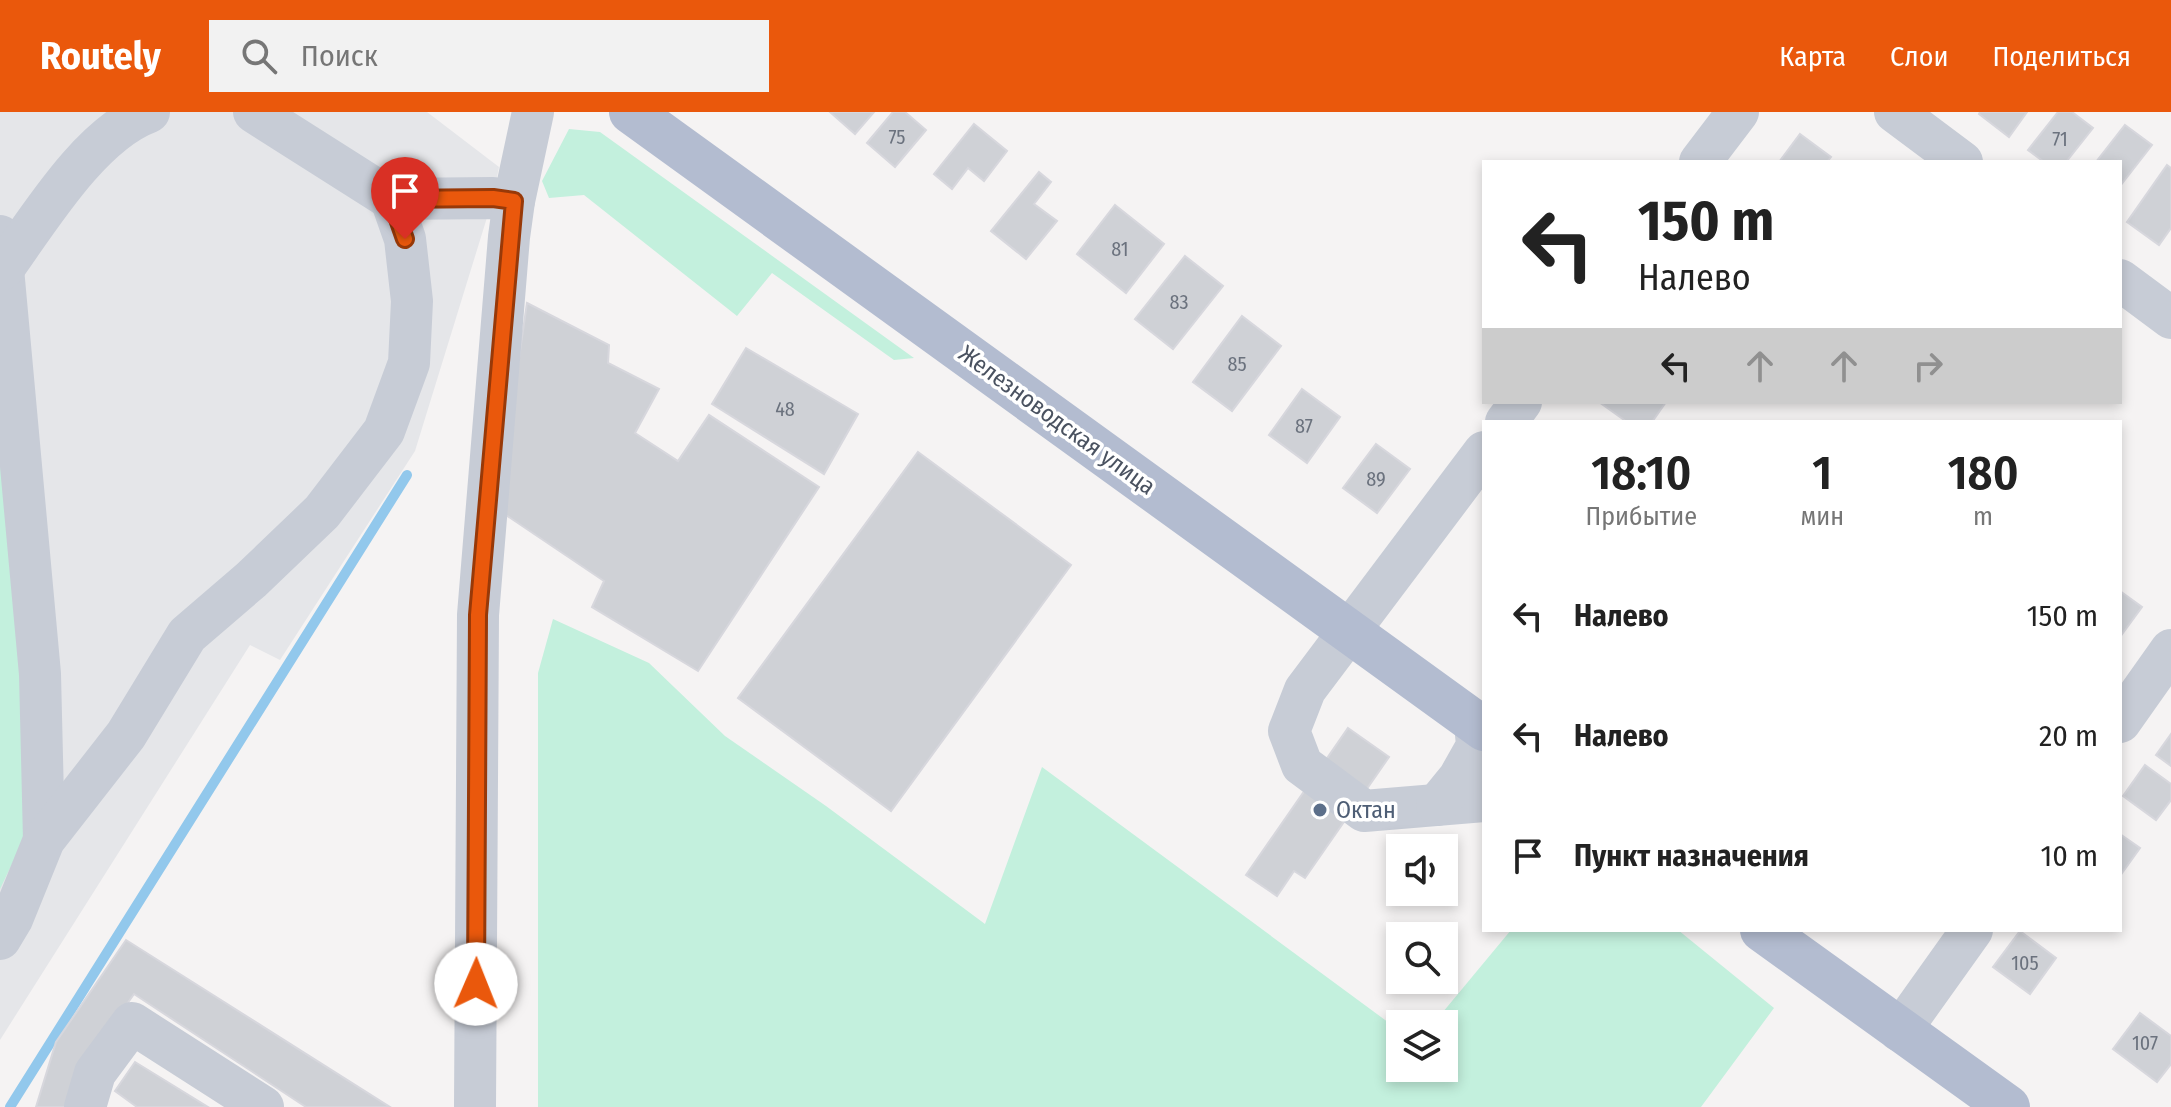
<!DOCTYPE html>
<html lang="ru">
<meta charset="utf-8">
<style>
:root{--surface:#fff;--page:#f2f2f2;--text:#222;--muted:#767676;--accent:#ea580c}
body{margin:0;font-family:"Fira Sans Condensed",sans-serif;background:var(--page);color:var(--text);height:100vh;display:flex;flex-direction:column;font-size:30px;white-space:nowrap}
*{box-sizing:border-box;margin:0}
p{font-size:26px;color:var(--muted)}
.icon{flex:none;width:44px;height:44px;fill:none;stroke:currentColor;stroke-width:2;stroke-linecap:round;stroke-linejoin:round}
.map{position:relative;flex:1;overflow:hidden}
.side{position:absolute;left:1482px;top:308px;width:640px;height:512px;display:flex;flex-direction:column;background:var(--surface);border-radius:0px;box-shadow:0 4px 12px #0003}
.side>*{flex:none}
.hud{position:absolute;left:1482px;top:48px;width:640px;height:244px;border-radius:0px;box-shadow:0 4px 12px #0003;background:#fff;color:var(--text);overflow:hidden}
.fabs{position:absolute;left:1386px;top:722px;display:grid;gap:16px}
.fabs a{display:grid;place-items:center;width:72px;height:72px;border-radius:0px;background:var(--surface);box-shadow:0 4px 12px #0003;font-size:40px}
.pin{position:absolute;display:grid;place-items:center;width:68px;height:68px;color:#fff;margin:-82px -34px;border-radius:50% 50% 50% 0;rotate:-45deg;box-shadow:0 0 8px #0007}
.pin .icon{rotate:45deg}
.me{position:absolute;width:88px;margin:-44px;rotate:1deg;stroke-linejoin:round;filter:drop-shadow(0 0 6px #0008)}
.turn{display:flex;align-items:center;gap:28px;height:168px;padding:0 24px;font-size:36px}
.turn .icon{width:104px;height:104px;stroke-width:2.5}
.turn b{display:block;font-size:56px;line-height:68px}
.lanes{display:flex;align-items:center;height:76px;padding:0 24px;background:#0003;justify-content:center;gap:40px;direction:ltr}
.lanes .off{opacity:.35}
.eta{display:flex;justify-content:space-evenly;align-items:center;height:136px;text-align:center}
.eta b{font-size:48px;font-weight:600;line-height:56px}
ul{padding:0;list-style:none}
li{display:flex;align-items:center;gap:24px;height:120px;padding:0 24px}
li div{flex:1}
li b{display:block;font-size:30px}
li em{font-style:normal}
header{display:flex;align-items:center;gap:48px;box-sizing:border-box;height:112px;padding:0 40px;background:var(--accent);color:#fff}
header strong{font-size:38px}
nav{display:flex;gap:44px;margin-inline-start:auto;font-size:28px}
.search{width:560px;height:72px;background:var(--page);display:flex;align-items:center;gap:20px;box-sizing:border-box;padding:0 28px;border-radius:0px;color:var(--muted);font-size:30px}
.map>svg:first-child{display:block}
.airport{fill:#e5e6e9}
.green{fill:#c3f0dd}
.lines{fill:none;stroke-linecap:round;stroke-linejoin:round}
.stream{stroke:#92c8ec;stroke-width:10}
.building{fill:#cfd1d6;stroke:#d7d7dd;stroke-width:2}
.minor{stroke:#c7ccd6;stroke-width:42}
.major{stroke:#b3bcd0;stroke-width:44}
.route-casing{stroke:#983908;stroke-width:20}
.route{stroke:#ea580c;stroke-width:14}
.service-dot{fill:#5c6f8a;stroke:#fff;stroke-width:3}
.labels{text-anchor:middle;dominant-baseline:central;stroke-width:7;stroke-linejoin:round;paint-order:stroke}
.number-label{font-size:20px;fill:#6b727e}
.street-label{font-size:24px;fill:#4a5260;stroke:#fff}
.service-label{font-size:24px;fill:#4e5e75;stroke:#fff;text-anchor:start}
</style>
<header>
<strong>Routely</strong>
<div class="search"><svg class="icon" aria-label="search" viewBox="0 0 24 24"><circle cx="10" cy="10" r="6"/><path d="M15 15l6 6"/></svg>Поиск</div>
<nav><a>Карта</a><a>Слои</a><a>Поделиться</a></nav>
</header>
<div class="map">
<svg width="2171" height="995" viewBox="0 0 2171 995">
<rect width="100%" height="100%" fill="#f5f3f3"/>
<polygon class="airport" points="0,0 427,0 499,55 493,86 415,339 280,548 250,533 0,928"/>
<g class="green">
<polygon points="569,17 600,20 914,246 894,248 772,161 737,204 584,83 549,86 542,69"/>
<polygon points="0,335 33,708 0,777"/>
<polygon points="553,507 649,551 725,624 826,694 985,812 1042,655 1400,919 1400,956 1444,956 1444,912 1433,912 1511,818 1678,818 1774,896 1701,995 538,995 538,561"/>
</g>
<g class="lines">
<polyline class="stream" points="10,995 407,363"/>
</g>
<g class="building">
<polygon points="830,0 874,0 855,22"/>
<polygon points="893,0 905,0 926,18 895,55 867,31"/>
<polygon points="1980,0 2027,0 2009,25 1979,2"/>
<polygon points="2058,0 2072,0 2093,16 2066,50 2044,50 2028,38"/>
<polygon points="974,12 1007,39 984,69 968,56 952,77 934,62"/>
<polygon points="2125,13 2152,33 2120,74 2120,50 2096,50"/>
<polygon points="1800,22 1831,45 1827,50 1779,50"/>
<polygon points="2167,53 2171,56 2171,116 2159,133 2127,110"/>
<polygon points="1039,60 1051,70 1034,92 1057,109 1026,147 991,119"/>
<polygon points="1115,93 1164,132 1126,181 1077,142"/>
<polygon points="1185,144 1223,174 1173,237 1135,207"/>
<polygon points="527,191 609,233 608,251 659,277 635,321 678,349 709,303 819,375 698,559 592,495 604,469 497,397"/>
<polygon points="1242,204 1281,234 1232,299 1193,270"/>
<polygon points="746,236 858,302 824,362 712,292"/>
<polygon points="1302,277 1340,305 1307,351 1269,323"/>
<polygon points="1599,290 1666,290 1652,310 1627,310"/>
<polygon points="1376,332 1410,357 1377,401 1343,376"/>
<polygon points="918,340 1071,453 891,699 738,586"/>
<polygon points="2120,479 2142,495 2120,525"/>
<polygon points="1348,616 1389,645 1305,766 1294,759 1277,784 1246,763"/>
<polygon points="2171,622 2171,654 2156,643"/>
<polygon points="2145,653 2171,672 2171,688 2156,708 2123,684"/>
<polygon points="2120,722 2140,736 2120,764"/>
<polygon points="2020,819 2056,846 2030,882 1993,855"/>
<polygon points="126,828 390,995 306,995 134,882 86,950 72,995 36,995 56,930"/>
<polygon points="2140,901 2171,924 2171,952 2157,970 2113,937"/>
<polygon points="135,950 208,995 137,995 115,979"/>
</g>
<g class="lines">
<g class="minor">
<polyline points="254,0 391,87 493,86 514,89"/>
<polyline points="1895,0 1962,50"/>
<polyline points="1700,50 1738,0"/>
<polyline points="0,124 40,562 44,728"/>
<path d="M3 157C39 107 90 22 149 0"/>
<polyline points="2120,168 2171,206"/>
<polyline points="1506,310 1521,290"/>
<polyline points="1484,340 1305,578 1289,619 1302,653 1364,699 1484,689"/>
<polyline points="2120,610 2171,538"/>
<polyline points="1437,693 1459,666 1477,634 1475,611"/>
<polyline points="0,827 12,807 44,728 126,623 187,523 251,468 322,400 384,319 409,251 412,189 405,127 391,87"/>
<polyline points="1900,919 1972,818"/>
<polyline points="85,995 95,961 132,911 263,995"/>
<polyline points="475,995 478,503 509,125 514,89 533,0"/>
</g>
<g class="major">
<polyline points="631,0 1484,617"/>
<polyline points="1762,818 2008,995"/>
</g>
</g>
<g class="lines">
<g class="route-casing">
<polyline id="route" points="405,127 391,87 493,86 514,89 478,503 476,872"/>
</g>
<use href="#route" class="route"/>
</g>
<circle class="service-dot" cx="1320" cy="698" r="8"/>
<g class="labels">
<g class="number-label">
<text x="897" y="25">75</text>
<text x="2060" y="27">71</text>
<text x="1120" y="137">81</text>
<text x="1179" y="190">83</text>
<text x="1237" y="252">85</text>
<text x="785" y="297">48</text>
<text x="1304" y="314">87</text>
<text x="1376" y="367">89</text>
<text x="2025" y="851">105</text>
<text x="2145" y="931">107</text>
</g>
<g class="street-label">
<text transform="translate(1057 308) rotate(36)">Железноводская улица</text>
</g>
<g class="service-label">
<text x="1336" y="698">Октан</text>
</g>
</g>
</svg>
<div class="fabs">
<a><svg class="icon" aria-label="sound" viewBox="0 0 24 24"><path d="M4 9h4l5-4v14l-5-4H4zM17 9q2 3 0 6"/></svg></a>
<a><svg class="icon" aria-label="search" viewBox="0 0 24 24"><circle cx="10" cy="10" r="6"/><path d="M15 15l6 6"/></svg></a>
<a><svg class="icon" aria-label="layers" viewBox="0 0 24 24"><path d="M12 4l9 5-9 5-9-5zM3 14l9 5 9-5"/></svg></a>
</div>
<div class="pin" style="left:405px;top:127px;background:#d93025"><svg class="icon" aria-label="arrive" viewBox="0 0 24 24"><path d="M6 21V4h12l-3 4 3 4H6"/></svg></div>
<svg class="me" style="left:476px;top:872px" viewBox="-20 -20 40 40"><circle r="19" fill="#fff"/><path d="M0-13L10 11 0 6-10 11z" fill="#ea580c"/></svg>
<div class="hud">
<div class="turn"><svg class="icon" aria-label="left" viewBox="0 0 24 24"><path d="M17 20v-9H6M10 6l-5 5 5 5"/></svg><div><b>150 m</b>Налево</div></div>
<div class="lanes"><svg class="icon" aria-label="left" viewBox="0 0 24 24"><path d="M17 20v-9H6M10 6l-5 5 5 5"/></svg><svg class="icon off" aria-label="ahead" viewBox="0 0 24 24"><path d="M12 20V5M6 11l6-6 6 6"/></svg><svg class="icon off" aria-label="ahead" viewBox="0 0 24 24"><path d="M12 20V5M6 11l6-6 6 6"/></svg><svg class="icon off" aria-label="right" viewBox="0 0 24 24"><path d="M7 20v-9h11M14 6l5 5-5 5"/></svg></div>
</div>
<section class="side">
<div class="eta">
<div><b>18:10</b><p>Прибытие</p></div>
<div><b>1</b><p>мин</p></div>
<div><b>180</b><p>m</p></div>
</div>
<ul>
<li><svg class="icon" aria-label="left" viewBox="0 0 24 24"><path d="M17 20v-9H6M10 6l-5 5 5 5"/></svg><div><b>Налево</b></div><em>150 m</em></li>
<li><svg class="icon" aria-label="left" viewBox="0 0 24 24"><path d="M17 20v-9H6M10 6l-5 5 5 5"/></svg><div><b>Налево</b></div><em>20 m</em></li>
<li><svg class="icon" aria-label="arrive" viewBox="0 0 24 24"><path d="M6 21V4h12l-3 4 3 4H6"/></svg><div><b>Пункт назначения</b></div><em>10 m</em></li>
</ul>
</section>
</div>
